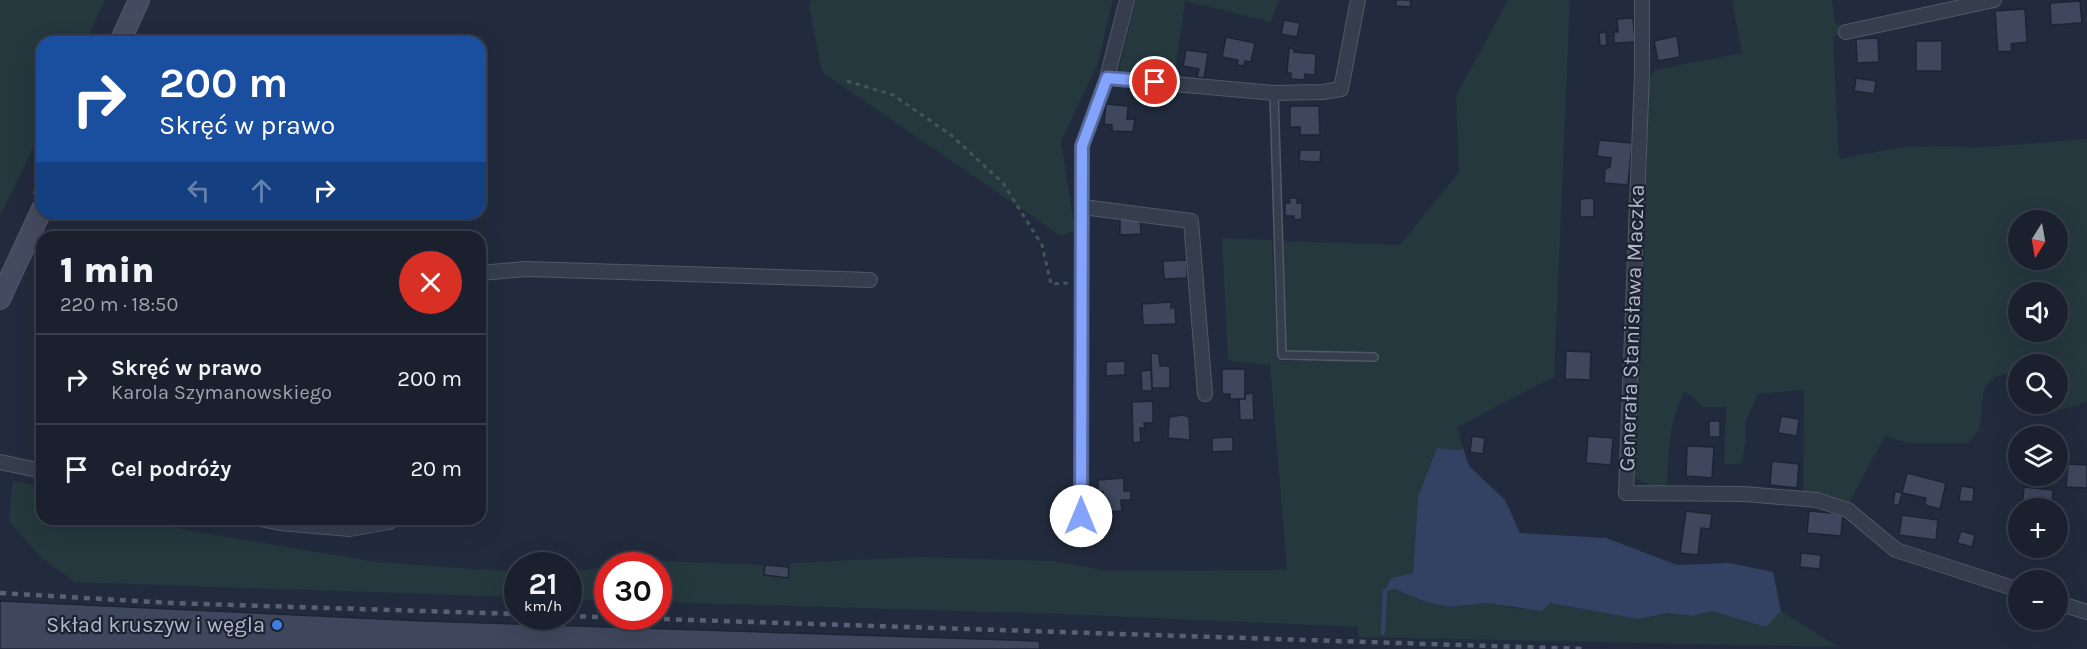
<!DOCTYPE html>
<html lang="pl">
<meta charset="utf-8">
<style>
:root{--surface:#1a202e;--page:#272d3a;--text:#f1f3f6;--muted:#9fa3aa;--line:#383e4a}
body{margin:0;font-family:Karla,sans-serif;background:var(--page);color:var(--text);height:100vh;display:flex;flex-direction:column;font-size:22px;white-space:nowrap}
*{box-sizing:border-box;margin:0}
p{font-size:20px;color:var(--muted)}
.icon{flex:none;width:33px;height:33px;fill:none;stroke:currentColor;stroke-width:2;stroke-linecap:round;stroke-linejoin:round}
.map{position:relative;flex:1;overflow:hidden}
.panel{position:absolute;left:36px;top:231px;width:450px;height:294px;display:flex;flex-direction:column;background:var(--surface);border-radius:18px;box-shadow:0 6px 24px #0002,0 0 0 2px var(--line)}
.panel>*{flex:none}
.banner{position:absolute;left:36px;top:36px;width:450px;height:183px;border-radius:18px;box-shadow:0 6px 24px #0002,0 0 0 2px var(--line);background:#1a4fa0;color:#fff;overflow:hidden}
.needle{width:39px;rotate:191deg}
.controls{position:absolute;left:2008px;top:210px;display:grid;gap:12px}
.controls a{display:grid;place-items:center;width:60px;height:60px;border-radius:50%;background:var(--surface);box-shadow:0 6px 24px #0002,0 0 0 2px var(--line);font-size:30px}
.speed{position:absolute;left:504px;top:552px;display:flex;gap:12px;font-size:30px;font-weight:700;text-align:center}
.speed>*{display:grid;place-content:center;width:78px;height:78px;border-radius:50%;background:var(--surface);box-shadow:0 6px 24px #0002,0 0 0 2px var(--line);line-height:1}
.speed small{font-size:15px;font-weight:400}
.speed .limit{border:9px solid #d22;background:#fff;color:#111}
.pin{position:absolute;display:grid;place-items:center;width:51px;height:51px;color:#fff;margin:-26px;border:3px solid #fff;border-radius:50%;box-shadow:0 2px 6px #0007}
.me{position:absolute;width:66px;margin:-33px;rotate:0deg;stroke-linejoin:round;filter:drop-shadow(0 0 4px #0008)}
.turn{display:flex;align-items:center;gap:21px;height:126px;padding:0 24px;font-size:27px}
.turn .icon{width:78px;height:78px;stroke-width:2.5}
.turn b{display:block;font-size:42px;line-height:51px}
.lanes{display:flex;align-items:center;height:57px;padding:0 24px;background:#0003;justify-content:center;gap:30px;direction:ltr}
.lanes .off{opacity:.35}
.round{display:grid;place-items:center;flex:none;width:63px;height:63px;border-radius:32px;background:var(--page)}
.overview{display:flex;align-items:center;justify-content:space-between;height:102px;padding:0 24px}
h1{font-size:36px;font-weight:800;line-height:45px}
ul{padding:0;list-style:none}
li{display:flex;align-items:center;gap:18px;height:90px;padding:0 24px;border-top:2px solid var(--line)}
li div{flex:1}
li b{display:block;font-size:22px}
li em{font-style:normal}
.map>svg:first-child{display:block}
.green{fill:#24383e;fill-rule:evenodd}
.water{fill:#334163}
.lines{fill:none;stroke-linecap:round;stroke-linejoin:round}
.stream{stroke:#334163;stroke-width:4.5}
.building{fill:#3e475d;stroke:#1d2434;stroke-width:1.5}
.lane-casing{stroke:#515868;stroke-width:10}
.street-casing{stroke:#515868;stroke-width:16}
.secondary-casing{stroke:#515868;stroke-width:22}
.path{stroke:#42555b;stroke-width:3;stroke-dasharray:4.5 4.5;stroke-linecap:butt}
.lane{stroke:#363d4d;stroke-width:7}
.street{stroke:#363d4d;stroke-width:14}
.secondary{stroke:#444b60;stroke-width:20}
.rail{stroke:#586074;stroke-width:4.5;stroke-dasharray:6 6;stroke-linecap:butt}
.route-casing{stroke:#566ba4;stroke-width:15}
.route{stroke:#84a4fc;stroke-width:10}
.shop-dot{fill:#3f7fe0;stroke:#1b2232;stroke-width:2}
.labels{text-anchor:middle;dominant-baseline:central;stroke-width:4.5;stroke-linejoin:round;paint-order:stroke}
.street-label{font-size:22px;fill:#b2b8c9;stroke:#1b2232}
.poi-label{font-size:22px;fill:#b2b8c9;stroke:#1b2232;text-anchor:end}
</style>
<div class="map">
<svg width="2087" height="649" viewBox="0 0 2087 649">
<rect width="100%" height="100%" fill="#222b3d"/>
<g class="green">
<polygon points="0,0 105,0 85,42 42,42 42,129 0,216"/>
<polygon points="811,0 1113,0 1097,66 1061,141 1075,231 1061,236 822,72 809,6"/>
<polygon points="1136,0 1279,0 1271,22 1185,1 1174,79 1129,75 1119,68"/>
<polygon points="1508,0 1570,0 1554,377 1457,427 1463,448 1457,450 1418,497 1413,573 1385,590 1395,589 1426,602 1449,607 1486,603 1518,609 1550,603 1638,619 1668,613 1692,616 1711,611 1765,626 1781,611 1839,647 1358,637 1358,627 1063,614 659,602 658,566 622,566 662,561 765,565 765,575 787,578 791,563 918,557 1055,561 1106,571 1287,570 1270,365 1228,361 1222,238 1272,240 1277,358 1284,361 1378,361 1378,353 1285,353 1284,241 1400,245 1459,172 1456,96"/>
<path d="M1732 0H1832L1835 24 1841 23 1840 35 1833 36 1839 159 1902 147 1947 146 1974 148 2087 139V402L2056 411 2054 404H2058V364H2019V370L1998 376 1987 384 1983 392 1980 429 1968 443H1907L1885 436 1849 503 1803 492 1804 390 1758 394 1745 423 1746 438 1742 463 1724 465 1726 407H1703L1693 397 1684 392C1668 424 1669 452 1667 487L1652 486 1636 479 1633 467 1642 335 1649 79 1655 70 1742 53ZM2019 220H2058V260H2019ZM2019 292H2058V332H2019Z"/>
<polygon points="13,481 42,487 42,519 124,519 374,562 517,572 517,597 74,582 41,557 9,521"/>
<polygon points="607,567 607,601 569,599 569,572"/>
</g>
<polygon class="water" points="1437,448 1457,450 1463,448 1469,466 1505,500 1520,533 1606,538 1677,565 1729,563 1773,572 1781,611 1766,627 1711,611 1692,616 1668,613 1638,619 1550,603 1542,611 1486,603 1449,607 1426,602 1395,589 1385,591 1391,578 1413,573 1418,497"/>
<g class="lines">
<polyline class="stream" points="1383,633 1385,591"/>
</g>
<g class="building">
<polygon points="1396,0 1411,0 1410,7 1396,6"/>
<polygon points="2080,1 2082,23 2051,25 2050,3"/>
<polygon points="2025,9 2027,42 2011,44 2012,51 1998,52 1995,11"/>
<polygon points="1633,18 1635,42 1614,43 1614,32 1618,32 1617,19"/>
<polygon points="1284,20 1300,23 1297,37 1281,34"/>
<polygon points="1606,32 1607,45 1600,46 1599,33"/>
<polygon points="1677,36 1680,57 1658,61 1654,41"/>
<polygon points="1226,37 1255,43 1251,62 1245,61 1244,66 1237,65 1238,60 1222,57"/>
<polygon points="1878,38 1879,62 1857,63 1856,39"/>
<rect x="1916" y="41" width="26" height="30"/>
<polygon points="1289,48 1294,49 1294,52 1316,54 1315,75 1305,74 1304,80 1291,79 1291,73 1287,73"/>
<polygon points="1186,50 1208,53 1204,78 1197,77 1199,69 1183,66"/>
<polygon points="1856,78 1876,81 1874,94 1854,91"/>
<polygon points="1106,104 1128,106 1127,119 1135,119 1133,132 1112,131 1112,125 1104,124"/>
<polygon points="1290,106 1319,106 1320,135 1300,135 1300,127 1290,127"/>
<polygon points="1599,140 1632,143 1628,185 1604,183 1605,169 1610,167 1611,158 1597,156"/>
<polygon points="1300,150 1321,150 1320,162 1299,161"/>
<polygon points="1289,198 1297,198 1297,203 1302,203 1302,219 1294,220 1294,216 1285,216 1285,203 1290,203"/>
<polygon points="1594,198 1594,217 1580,217 1580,199"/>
<polygon points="1120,214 1140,214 1141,234 1120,235"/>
<polygon points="1187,260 1187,278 1164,279 1163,261"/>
<polygon points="1171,302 1171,308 1175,307 1176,324 1143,325 1142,304"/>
<polygon points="1566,351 1591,352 1590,380 1565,379"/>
<polygon points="1151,353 1159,354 1160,366 1170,366 1170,388 1152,388"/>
<polygon points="1125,361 1125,375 1106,376 1106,362"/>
<polygon points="1222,369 1245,369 1245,399 1230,399 1230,394 1222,394"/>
<polygon points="1151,370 1152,391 1142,391 1141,371"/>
<polygon points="1253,393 1254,420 1240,420 1239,399 1245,399 1245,394"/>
<polygon points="1153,401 1153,423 1144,423 1145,428 1140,428 1141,442 1133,443 1132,402"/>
<polygon points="1183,415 1189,417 1190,440 1168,438 1169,417"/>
<polygon points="1781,416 1799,419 1797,436 1778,433"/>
<rect x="1709" y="421" width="11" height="16"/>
<polygon points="1472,436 1485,438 1483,454 1470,452"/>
<polygon points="1588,436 1613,438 1611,465 1586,463"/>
<polygon points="1233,437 1233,451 1212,452 1212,438"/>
<polygon points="1687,446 1714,447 1712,478 1686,476"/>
<polygon points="1772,461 1799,464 1797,488 1770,485"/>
<polygon points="2068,464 2087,465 2087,488 2066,487"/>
<polygon points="1907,473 1946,483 1940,509 1925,505 1926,498 1902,493"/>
<polygon points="1124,478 1124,491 1131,491 1131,500 1121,500 1122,511 1104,512 1103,492 1098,492 1098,480"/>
<polygon points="1961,486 1974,488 1973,502 1959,501"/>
<polygon points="2024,487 2053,490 2052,508 2022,508"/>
<polygon points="1895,491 1902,493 1899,505 1893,504"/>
<polygon points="1686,511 1712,514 1710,529 1701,528 1698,555 1680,553"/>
<polygon points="1809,511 1843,514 1841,536 1807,533"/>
<polygon points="1902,515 1938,520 1936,540 1899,535"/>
<polygon points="1961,531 1975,535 1972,547 1957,543"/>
<polygon points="1801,553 1821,555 1820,569 1800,567"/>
<polygon points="765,565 789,567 788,578 764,575"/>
<polygon points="0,601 424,621 1039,641 1040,649 0,649"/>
</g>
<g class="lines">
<g class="lane-casing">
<polyline id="lane" points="1274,93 1282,355 1374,357"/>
</g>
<g class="street-casing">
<g id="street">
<polyline points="1642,0 1642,73 1626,493 1744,494 1817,500 1848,510 1896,550 2019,590"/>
<polyline points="1846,32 1994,0"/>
<polyline points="1107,78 1274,93 1323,92 1341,89 1358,0"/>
<polyline points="1083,207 1191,221 1205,394"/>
<polyline points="480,273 526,269 870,280"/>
<polyline points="0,462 42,471"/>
<polyline points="260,519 280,523 350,529 389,522 393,519"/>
<polyline points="1081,539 1082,146 1107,78 1127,0"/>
<polyline points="2058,603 2087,612"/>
</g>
</g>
<g class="secondary-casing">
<g id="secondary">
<polyline points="120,42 139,0"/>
<polyline points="0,299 42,209"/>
</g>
</g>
<g class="path">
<polyline points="847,81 893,95 951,135 1003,183 1042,245 1051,284 1068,283"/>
<polyline points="34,194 42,177"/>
</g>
<use href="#lane" class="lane"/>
<use href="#street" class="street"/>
<use href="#secondary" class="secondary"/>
<g class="rail">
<polyline points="0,593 171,603 518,614"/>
<polyline points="568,616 1583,649"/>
</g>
</g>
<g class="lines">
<g class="route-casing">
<polyline id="route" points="1081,516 1082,146 1107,78 1155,82"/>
</g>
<use href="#route" class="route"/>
</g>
<circle class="shop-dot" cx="277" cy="625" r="6"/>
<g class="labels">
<g class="street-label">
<text transform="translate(1632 328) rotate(-88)">Generała Stanisława Maczka</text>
</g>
<g class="poi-label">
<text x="265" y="625">Skład kruszyw i węgla</text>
</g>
</g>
</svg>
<div class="controls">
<a><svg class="needle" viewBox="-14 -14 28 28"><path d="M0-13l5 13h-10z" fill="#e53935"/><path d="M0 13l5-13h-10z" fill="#9fa3aa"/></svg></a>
<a><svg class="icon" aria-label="sound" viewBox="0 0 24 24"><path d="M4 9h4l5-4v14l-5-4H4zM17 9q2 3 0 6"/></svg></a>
<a><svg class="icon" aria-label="search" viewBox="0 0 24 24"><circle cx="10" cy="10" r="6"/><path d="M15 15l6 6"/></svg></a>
<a><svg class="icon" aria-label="layers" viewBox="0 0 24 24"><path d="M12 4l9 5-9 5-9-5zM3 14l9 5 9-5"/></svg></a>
<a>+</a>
<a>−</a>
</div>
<div class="speed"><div>21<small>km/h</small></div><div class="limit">30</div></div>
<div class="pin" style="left:1155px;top:82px;background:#d93025"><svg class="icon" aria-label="arrive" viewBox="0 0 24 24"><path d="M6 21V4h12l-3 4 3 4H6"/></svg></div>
<svg class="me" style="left:1081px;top:516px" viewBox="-20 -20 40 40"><circle r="19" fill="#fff"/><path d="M0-13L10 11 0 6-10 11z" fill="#84a4fc"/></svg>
<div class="banner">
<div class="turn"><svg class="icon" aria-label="right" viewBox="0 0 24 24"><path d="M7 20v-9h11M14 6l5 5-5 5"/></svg><div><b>200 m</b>Skręć w prawo</div></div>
<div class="lanes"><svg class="icon off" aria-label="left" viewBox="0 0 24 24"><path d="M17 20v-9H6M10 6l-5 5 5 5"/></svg><svg class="icon off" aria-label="ahead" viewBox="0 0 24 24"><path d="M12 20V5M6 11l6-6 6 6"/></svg><svg class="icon" aria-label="right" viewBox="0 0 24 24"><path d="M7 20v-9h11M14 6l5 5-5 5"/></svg></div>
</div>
<section class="panel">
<div class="overview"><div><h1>1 min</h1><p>220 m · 18:50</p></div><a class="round" style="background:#d93025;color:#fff"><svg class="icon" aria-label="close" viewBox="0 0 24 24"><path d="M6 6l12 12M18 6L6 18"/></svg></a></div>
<ul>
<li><svg class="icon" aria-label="right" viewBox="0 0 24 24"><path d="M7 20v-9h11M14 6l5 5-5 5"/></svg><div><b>Skręć w prawo</b><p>Karola Szymanowskiego</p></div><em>200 m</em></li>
<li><svg class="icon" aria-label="arrive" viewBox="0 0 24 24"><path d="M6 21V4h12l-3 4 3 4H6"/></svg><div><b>Cel podróży</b></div><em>20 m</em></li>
</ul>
</section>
</div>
